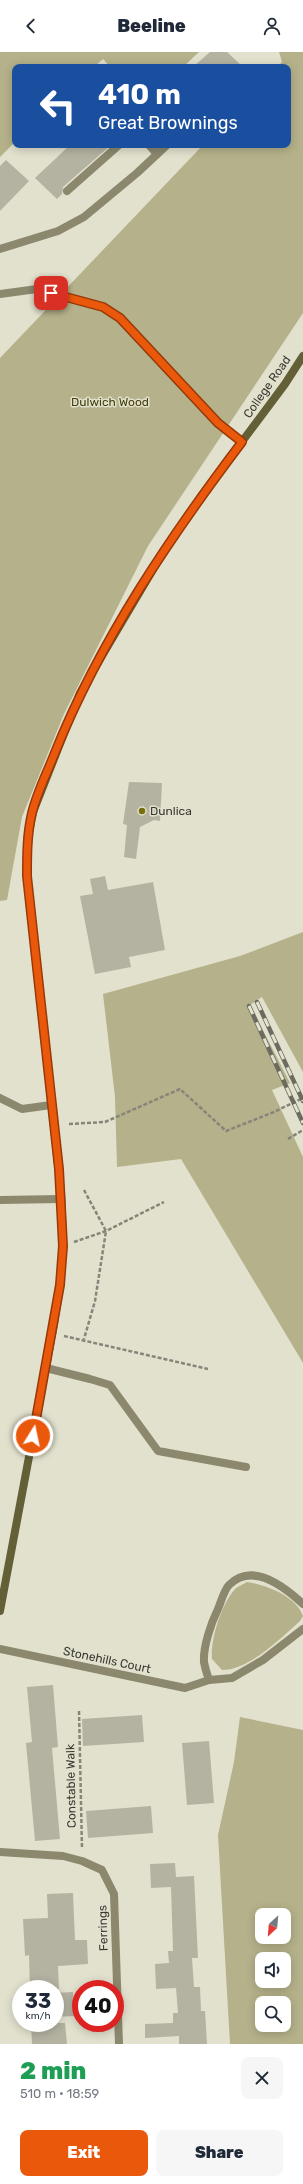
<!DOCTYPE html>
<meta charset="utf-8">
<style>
:root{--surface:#fff;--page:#f6f6f7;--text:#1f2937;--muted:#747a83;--accent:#ea580c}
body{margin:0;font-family:Rubik,sans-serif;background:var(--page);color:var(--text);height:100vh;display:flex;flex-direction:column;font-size:15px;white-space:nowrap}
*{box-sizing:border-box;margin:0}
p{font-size:13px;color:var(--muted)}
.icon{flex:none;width:22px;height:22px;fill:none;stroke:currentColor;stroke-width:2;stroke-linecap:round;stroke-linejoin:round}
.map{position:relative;height:1992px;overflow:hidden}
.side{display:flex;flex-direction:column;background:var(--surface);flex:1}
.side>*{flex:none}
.top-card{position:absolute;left:12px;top:12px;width:279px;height:84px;border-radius:8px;box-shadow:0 2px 10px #0003;background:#1a4fa0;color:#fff;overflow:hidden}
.needle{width:26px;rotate:206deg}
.tools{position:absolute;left:255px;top:1856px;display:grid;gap:8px}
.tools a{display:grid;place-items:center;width:36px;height:36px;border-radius:8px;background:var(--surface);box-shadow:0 2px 10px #0003;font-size:20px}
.speed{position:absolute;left:12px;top:1928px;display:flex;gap:8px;font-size:20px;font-weight:700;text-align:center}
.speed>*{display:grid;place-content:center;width:52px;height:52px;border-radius:50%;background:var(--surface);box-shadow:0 2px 10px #0003;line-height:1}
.speed small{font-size:10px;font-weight:400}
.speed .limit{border:6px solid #d22;background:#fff;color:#111}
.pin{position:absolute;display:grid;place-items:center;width:34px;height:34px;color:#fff;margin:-17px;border-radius:8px;box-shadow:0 2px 6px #0006}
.me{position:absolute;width:44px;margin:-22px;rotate:10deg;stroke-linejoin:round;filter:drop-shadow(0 0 3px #0008)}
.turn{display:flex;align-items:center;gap:14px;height:84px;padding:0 20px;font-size:18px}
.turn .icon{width:52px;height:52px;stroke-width:2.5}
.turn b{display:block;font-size:28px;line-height:34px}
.round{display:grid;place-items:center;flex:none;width:42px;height:42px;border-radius:8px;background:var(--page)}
.overview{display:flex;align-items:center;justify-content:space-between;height:68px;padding:0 20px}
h1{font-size:24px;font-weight:800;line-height:30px;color:#1e9e55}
.cta{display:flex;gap:8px;margin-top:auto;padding:8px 20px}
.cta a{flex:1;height:46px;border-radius:8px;background:var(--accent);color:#fff;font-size:16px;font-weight:800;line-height:46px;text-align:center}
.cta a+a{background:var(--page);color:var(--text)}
header{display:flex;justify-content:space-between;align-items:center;height:52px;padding:0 20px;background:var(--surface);font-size:18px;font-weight:800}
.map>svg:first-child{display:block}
.green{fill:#b5b18a;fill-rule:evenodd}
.building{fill:#b4b3a2}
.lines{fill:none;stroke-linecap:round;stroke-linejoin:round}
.path{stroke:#868579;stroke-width:2.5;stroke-dasharray:4 2;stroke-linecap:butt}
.lane{stroke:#8b886e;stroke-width:8}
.street{stroke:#8b886e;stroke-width:8}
.secondary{stroke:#635f37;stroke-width:8}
.rail-casing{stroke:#6c6b60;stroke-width:4.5}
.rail{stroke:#e2e1ce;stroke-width:3;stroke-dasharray:9;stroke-linecap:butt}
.route-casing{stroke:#983908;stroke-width:10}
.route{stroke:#ea580c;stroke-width:7}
.poi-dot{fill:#776e0c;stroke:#e2e1ce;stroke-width:1.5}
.labels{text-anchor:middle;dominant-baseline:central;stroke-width:3;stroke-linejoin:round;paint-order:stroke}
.street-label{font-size:12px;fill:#393831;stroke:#e2e1ce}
.park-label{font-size:12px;fill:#45400c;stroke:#e2e1ce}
.poi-label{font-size:12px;fill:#393831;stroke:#e2e1ce;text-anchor:start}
</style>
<header><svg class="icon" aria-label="back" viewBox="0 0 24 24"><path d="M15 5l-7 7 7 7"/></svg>Beeline<svg class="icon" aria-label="person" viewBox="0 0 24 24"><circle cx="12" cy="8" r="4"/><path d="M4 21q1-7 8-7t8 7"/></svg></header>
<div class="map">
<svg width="303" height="1992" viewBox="0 0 303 1992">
<rect width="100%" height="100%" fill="#e2e1ce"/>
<g class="green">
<polygon points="0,0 199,0 183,15 110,15 103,7 94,15 15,15 15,90 0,105"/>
<polygon points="279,0 303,0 303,261 148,494 64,662 22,765 7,848 0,849 0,306 203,93 288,93 288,15 277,15 282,10"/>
<polygon points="303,880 303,1020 262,945 250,953 290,1031 272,1038 303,1105 303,1311 181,1107 117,1115 115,1045 103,942 240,904"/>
<path d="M247 1530C266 1533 296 1544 303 1564L300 1569C281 1586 249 1618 222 1618L212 1607C210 1588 222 1550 236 1536 239 1534 244 1532 247 1530Z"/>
<path d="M240 1665 303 1678V1992H230L218 1783 234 1710ZM262 1863H284V1885H262ZM262 1907H284V1929H262ZM262 1951H284V1973H262Z"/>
</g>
<g class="building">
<polygon points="210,0 227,0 243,15 193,15"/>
<polygon points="70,93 111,93 63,135 62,142 57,147 35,126"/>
<polygon points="6,108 29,129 0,159 0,114"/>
<polygon points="129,730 162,731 160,769 154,768 140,775 136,807 124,805 127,773 123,772"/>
<polygon points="105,824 108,838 153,830 165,898 129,905 131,915 95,922 80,844 93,842 90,827"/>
<polygon points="53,1633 58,1695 52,1696 60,1787 35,1789 26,1691 32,1690 27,1635"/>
<polygon points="142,1663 144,1690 83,1694 82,1667"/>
<polygon points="209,1689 214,1751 187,1753 182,1691"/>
<polygon points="151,1754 153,1781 88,1786 86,1759"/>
<polygon points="175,1811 176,1825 194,1824 198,1906 192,1906 194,1935 200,1935 201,1959 205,1959 207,1992 179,1992 179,1984 145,1986 145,1972 173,1971 173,1961 178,1961 176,1936 156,1937 155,1912 169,1911 168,1899 173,1899 171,1835 151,1836 150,1812"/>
<polygon points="73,1841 75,1888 87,1888 88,1912 58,1914 59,1937 30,1937 29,1903 25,1904 23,1867 48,1866 47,1842"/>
<polygon points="73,1940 74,1964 55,1965 55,1941"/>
<polygon points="31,1971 65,1971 67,1992 32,1992"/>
</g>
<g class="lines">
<g class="path">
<polyline points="69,1072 105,1070 180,1037 226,1079 274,1060 303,1046"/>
<polyline points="288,1087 303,1078"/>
<polyline points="84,1138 106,1179 95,1249 84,1287"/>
<polyline points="74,1190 106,1179 164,1150"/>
<polyline points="64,1284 208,1317"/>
<polyline points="79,1659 82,1797"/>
</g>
<g class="lane">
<polyline points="149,93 157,102"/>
<polyline points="67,139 119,93"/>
</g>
<g class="street">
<polyline points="0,197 58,179 84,165 137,121 167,93"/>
<polyline points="0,242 37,237 103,255 119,266 217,371 242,390"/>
<polyline points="0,1046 22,1057 51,1053"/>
<polyline points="0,1148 61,1147"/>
<polyline points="46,1316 90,1327 110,1333 158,1399 246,1415"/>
<polyline points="0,1597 185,1636 209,1628 232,1626 263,1608 303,1577"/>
<path d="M209 1628C207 1622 205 1616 204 1610 203 1595 211 1571 218 1557 221 1550 224 1538 229 1533 253 1509 285 1535 303 1552"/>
<polyline points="0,1800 63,1804 82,1809 102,1818 114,1842 119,1992"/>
</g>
<polyline class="secondary" points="0,1559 54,1272 60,1233 63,1194 61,1140 27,824 27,789 33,760 80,641 158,509 200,446 285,332 303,304"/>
<g class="rail-casing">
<g id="rail">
<polyline points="257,950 303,1049"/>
<polyline points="249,954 303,1071"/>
</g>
</g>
<use href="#rail" class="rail"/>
</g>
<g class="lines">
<g class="route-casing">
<path id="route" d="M33 1384 60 1233 63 1194 59 1117 27 824C27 803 27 782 32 761 37 740 48 719 56 698 101 587 170 485 242 390L218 371 120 266 103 255 51 241"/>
</g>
<use href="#route" class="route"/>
</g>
<circle class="poi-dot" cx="142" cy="759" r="4"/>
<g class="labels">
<g class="street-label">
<text transform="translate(267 335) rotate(-55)">College Road</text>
<text transform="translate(107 1608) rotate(12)">Stonehills Court</text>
<text transform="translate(71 1734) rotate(-91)">Constable Walk</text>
<text transform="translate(103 1876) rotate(-92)">Ferrings</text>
</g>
<g class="park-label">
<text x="110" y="350">Dulwich Wood</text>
</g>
<g class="poi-label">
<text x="150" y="759">Dunlica</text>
</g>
</g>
</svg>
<div class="tools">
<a><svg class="needle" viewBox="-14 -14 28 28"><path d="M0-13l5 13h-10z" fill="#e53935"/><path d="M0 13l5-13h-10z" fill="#747a83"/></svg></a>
<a><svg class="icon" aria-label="sound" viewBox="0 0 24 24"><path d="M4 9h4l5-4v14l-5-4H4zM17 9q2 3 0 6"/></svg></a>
<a><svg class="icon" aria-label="search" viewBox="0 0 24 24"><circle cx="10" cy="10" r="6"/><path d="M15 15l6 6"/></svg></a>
</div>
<div class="speed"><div>33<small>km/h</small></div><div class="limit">40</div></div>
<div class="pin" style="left:51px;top:241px;background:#d93025"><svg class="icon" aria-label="arrive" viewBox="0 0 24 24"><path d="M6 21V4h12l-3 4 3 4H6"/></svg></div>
<svg class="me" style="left:33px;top:1384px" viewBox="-20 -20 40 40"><circle r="17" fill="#ea580c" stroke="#fff" stroke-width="3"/><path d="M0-11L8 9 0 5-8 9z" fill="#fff"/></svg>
<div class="top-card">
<div class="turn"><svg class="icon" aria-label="left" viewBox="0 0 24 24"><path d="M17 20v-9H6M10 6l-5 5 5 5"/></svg><div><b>410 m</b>Great Brownings</div></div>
</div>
</div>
<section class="side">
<div class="overview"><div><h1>2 min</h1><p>510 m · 18:59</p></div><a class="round"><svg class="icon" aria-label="close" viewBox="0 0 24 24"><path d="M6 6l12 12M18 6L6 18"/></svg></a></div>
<div class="cta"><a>Exit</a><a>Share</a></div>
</section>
